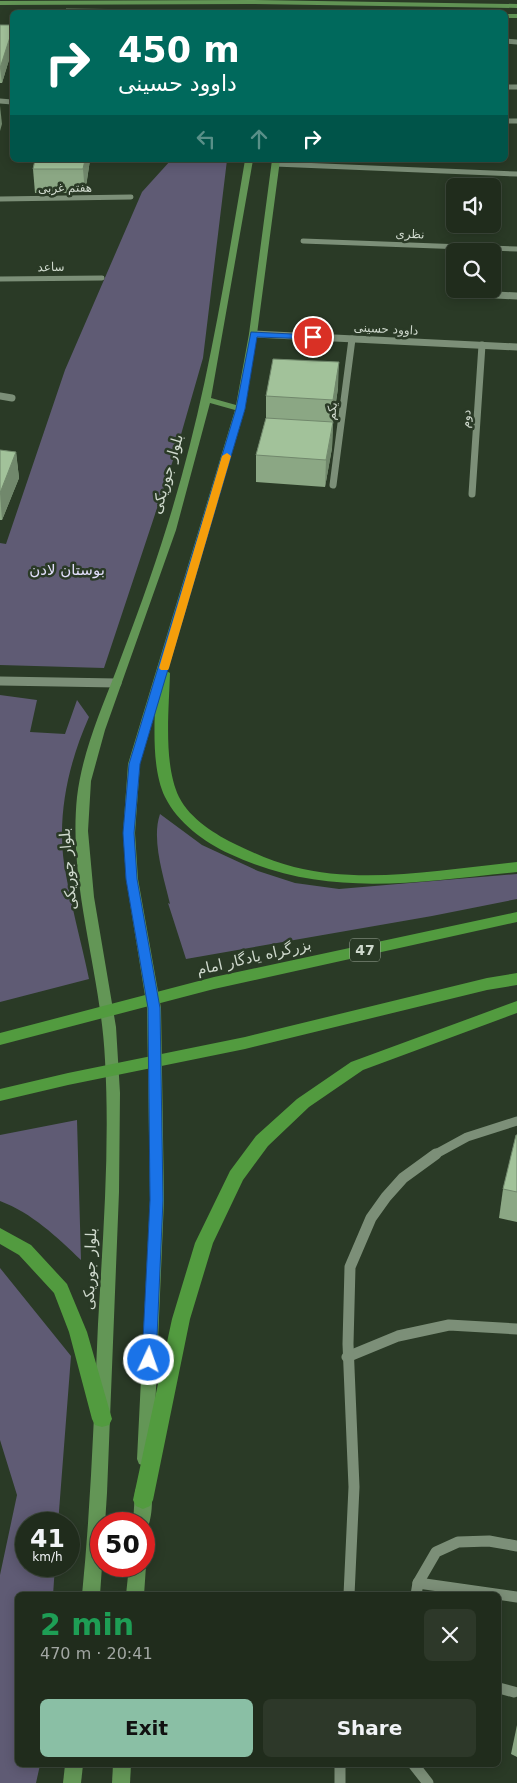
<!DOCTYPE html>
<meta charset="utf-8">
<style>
:root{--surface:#202c1c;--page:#2d3829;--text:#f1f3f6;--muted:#a2a7a3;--line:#3d483b;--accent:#8abfa5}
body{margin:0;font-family:"DejaVu Sans",Vazirmatn,sans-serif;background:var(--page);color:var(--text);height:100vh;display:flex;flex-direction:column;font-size:19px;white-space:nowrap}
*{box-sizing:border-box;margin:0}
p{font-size:16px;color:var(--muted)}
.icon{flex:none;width:28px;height:28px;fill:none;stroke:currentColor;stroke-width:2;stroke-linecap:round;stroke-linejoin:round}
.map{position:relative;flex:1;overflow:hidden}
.panel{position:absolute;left:15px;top:1592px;width:486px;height:175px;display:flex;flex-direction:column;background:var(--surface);border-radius:8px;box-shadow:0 2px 12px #0003,0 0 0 1px var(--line)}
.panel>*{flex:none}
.top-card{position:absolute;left:10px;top:10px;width:498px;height:152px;border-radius:8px;box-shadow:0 2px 12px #0003,0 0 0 1px var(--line);background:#00695c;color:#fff;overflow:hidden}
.controls{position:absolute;left:446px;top:178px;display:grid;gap:10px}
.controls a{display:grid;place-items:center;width:55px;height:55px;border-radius:8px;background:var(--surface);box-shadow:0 2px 12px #0003,0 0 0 1px var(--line);font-size:25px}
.speed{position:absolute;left:15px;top:1512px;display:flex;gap:10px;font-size:25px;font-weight:700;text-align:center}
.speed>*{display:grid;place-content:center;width:65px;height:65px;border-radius:50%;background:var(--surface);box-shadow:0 2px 12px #0003,0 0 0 1px var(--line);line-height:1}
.speed small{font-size:12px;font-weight:400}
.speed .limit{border:8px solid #d22;background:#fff;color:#111}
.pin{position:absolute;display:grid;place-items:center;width:42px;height:42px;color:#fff;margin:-21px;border:2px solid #fff;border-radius:50%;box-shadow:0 1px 5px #0007}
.me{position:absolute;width:55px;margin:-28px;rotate:3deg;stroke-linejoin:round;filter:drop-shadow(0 0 4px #0008)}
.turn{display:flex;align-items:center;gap:18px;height:105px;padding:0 25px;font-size:22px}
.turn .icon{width:65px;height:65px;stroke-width:2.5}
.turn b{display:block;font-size:35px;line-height:42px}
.lanes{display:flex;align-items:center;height:48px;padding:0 25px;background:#0003;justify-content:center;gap:25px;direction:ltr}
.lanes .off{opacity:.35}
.round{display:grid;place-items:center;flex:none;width:52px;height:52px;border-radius:8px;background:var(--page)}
.overview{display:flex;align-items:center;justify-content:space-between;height:85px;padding:0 25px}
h1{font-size:30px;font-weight:800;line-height:38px;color:#1e9e55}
.cta{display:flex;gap:10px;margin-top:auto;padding:10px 25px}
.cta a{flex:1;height:58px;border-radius:8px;background:var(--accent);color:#111;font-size:20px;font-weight:800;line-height:58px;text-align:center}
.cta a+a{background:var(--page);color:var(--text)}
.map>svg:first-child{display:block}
.green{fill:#5f5b74}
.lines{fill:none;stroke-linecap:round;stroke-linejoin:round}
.minor-far3{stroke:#7c8f78;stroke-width:5}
.minor-far2{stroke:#7c8f78;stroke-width:7}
.minor-far1{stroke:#7c8f78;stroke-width:9}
.minor{stroke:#7c8f78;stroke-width:11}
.major{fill:#639656;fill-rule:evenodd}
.highway{fill:#529b3f;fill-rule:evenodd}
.wall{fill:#8ba784}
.shaded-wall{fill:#71886c}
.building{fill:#a2c29a;stroke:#71886c}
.route{fill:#1a73e8;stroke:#114b97}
.slow{fill:#f59e0b}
.labels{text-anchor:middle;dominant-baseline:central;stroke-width:5;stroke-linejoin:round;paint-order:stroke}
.far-street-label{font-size:12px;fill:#cfd9cd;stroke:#2a3a26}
.shield{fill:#2a3a26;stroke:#9ea99b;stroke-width:1}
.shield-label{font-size:14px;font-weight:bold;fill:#cfd9cd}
.street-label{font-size:15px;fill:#cfd9cd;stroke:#2a3a26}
.park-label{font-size:15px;fill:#e0ddf9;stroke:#2a3a26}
</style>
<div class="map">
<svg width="517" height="1783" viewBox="0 0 517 1783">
<rect width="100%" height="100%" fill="#2a3a26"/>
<g class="green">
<polygon points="171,160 227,160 203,358 178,445 104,668 0,665 0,543 6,544 65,370 142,192"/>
<path d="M0 695 37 700 30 732 65 734 77 700 89 717C69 762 57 813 64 863 70 902 81 941 89 979L0 1002Z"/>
<path d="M160 814 202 845 258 871 295 883 339 889 517 874V899L432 916 186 959 168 903 170 904C164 878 151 840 160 814Z"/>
<path d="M77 1120 81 1260C57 1237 32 1213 0 1201V1135Z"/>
<polygon points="0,1268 71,1356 58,1524 26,1524 26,1566 55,1566 53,1595 18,1595 18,1765 40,1765 36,1783 0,1783 0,1575 17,1495 0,1440"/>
</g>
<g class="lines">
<g class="minor-far3">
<polyline points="505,41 517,42"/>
<polyline points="505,87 517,87"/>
<polyline points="0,101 12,102"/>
<polyline points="505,121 517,121"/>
<polyline points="275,164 517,174"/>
<polyline points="0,199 131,197"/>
<polyline points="303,241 517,249"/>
<polyline points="0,279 102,278"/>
</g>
<g class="minor-far2">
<polyline points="496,295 517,296"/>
<polyline points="253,334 517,347"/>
<polyline points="0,396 12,398"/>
<polyline points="333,485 352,339"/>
<polyline points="472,494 482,345"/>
</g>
<g class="minor-far1">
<polyline points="0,681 117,683"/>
<polyline points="434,1155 467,1137 517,1121"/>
</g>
<g class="minor">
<polyline points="347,1357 398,1336 449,1325 517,1329"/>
<polyline points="418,1583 517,1597"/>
<polyline points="349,1595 354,1487 348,1344 350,1267 371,1218 386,1197 403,1178 436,1154"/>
<polyline points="416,1595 418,1583 436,1552 458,1542 489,1541 517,1546"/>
<polyline points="499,1688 514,1692"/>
<polyline points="340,1765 340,1783"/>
<polyline points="414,1765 428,1783"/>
</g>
<g class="major">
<polygon points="248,0 517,4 517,8 248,4 0,5 0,1"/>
<polygon points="132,10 191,10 194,12 129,12"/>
<rect x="505" y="14" width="12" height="4"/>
<path d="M245 160H253L211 398 236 405 249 334 272 160H280L257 334 245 409 140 764 135 833 138 879 161 1008 164 1200 153 1459 151 1464 145 1466 139 1464 137 1459 150 1200 147 1008 126 879 123 833 128 764 235 410 210 403 176 530 105 730 91 781 88 831 94 897 116 1027 120 1093 119 1192 107 1493 105 1524H101L102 1566 100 1595H82C91 1505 94 1414 98 1324 103 1236 110 1148 105 1060 101 972 68 885 77 797 82 754 100 712 116 671 134 623 152 575 167 526 205 406 224 283 245 160Z"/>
<path d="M143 1484 149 1486C154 1496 152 1519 147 1529L144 1531V1524H133L135 1491 137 1486Z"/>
<polygon points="144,1560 146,1566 144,1595 126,1595 129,1566 144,1566"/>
<polygon points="65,1765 83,1765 81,1783 63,1783"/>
<polygon points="113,1765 131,1765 130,1783 112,1783"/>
</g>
<g class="highway">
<path d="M163 669 170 673C169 709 163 764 179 797 190 819 216 835 237 845 256 854 274 862 294 867 365 885 445 869 517 862V872C416 882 325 899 230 854 204 842 178 823 165 797 149 764 156 709 156 673Z"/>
<polygon points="517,912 517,922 214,989 0,1045 0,1033 214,977"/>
<polygon points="517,973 517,985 487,990 245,1049 68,1085 0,1101 0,1089 68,1073 245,1037 487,978"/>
<polygon points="517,1001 517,1013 363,1070 309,1107 268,1146 243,1180 213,1243 190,1319 153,1500 150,1506 143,1509 136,1506 133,1500 172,1319 195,1243 230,1171 256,1136 297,1099 351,1062"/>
<polygon points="0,1228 31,1245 67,1284 87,1332 112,1419 109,1425 102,1427 95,1425 92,1419 69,1332 54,1293 19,1255 0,1244"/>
</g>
</g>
<g class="wall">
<polygon points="0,25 12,25 12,50 2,83 0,83"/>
<polygon points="35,160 90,160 85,193 35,193 33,169"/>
<polygon points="338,388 333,422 332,448 325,487 256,482 256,455 266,418 266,396"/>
<polygon points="0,450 16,452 19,478 2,520 0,520"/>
<polygon points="517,1135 517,1222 499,1218 503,1189"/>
<polygon points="517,1725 517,1757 511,1754"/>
</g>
<g class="shaded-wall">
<polygon points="12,31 12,50 2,83 0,68"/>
<polygon points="0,106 2,124 0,131"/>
<polygon points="85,160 90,160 85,193 83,169"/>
<polygon points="339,362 338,388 333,423 332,448 325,487 326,460 333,425 333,400"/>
<polygon points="16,452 19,478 2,520 0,493"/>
</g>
<g class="building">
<polygon points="66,9 150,10 149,12 65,12"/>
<rect x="191" y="10" width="33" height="2"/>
<polygon points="0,25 12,25 12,31 0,68"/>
<polygon points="35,160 85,160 83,169 33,169"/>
<polygon points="273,359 339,362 333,400 266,396"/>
<polygon points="266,418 333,422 326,460 256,455"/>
<polygon points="0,450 16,452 0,493"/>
<polygon points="516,1135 517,1135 517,1192 503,1189"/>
</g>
<polygon class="route" points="251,332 313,335 317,337 313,339 257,337 245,409 140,764 134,833 137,879 160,1008 163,1200 156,1360 154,1364 149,1366 144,1364 142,1360 150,1200 148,1008 126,879 123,833 129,764 236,409"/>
<polygon class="slow" points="227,453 231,456 169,668 168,670 161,670 159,668 222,456"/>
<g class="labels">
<g class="far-street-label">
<text transform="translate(65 188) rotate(-1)">هفتم غربی</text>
<text transform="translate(410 234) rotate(2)">نظری</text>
<text transform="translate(51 267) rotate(-1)">ساعد</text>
<text transform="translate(386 329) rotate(3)">داوود حسینی</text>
<text transform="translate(332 411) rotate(-83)">یکم</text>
<text transform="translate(466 419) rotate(-86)">دوم</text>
</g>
<rect class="shield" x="350" y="938.5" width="30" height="23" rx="4"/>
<g class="shield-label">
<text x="365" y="950">47</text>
</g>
<g class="street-label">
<text transform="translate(167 474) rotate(-74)">بلوار جوریکی</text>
<text transform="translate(68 869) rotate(-95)">بلوار جوریکی</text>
<text transform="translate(254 957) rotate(-13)">بزرگراه یادگار امام</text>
<text transform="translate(90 1269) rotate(-88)">بلوار جوریکی</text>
</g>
<g class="park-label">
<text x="67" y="570">بوستان لادن</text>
</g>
</g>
</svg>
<div class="controls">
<a><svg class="icon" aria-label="sound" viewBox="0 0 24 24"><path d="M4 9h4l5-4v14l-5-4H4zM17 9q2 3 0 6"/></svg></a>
<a><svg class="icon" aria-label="search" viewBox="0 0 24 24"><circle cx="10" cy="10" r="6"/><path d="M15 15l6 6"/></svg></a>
</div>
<div class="speed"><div>41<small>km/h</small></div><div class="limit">50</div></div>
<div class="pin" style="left:313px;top:337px;background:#d93025"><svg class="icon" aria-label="arrive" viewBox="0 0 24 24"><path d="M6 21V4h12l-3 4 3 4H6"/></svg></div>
<svg class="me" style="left:149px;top:1360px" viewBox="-20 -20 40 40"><circle r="17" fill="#1a73e8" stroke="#fff" stroke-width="3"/><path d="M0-11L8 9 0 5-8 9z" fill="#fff"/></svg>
<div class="top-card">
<div class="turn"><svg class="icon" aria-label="right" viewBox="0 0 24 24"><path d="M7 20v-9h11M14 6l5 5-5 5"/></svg><div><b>450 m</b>داوود حسینی</div></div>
<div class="lanes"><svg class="icon off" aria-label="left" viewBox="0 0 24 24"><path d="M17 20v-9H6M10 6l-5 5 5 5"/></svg><svg class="icon off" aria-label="ahead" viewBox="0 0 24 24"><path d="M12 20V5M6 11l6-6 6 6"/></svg><svg class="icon" aria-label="right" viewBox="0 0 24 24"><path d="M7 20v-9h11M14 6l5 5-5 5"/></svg></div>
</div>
<section class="panel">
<div class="overview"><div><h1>2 min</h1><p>470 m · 20:41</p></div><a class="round"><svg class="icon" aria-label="close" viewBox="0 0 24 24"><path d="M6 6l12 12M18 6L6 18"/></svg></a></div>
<div class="cta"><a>Exit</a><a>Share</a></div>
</section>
</div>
